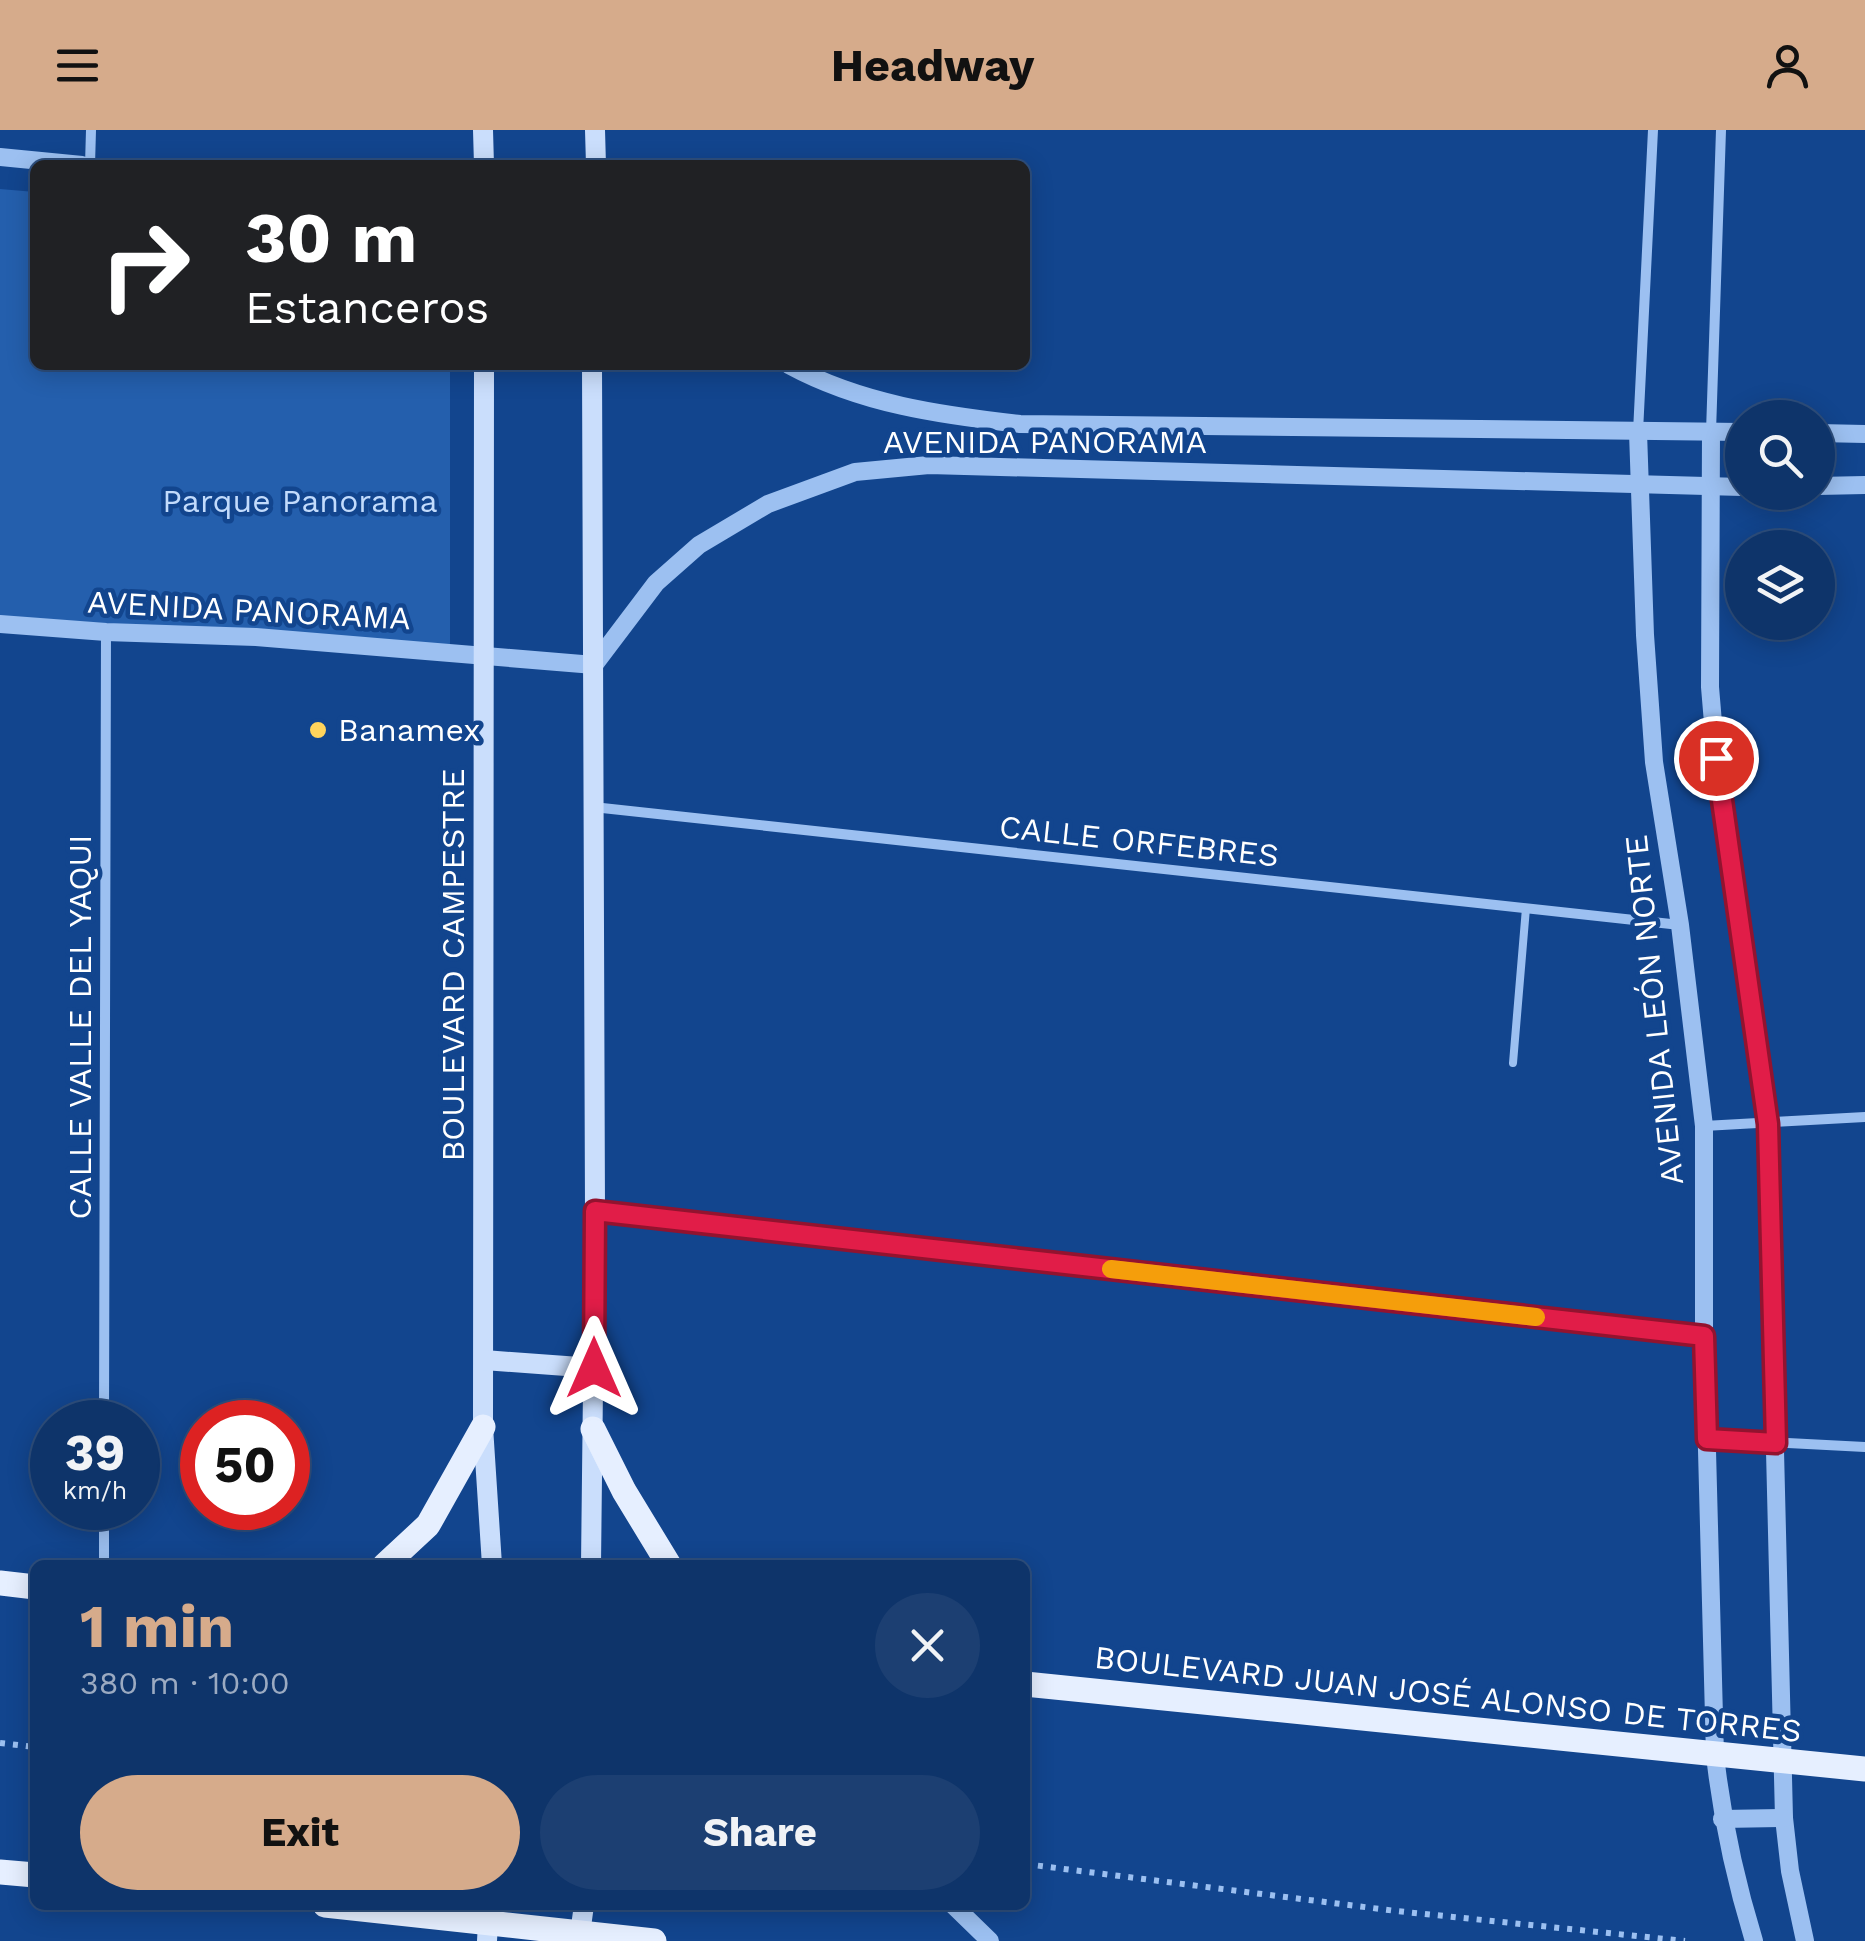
<!DOCTYPE html>
<meta charset="utf-8">
<style>
:root{--surface:#0e346a;--page:#1c3f72;--text:#f1f3f6;--muted:#9baac1;--line:#2e4f7e;--accent:#d6ab8b}
body{margin:0;font-family:"Work Sans",sans-serif;background:var(--page);color:var(--text);height:100vh;display:flex;flex-direction:column;font-size:38px;white-space:nowrap}
*{box-sizing:border-box;margin:0}
p{font-size:32px;color:var(--muted)}
.icon{flex:none;width:55px;height:55px;fill:none;stroke:currentColor;stroke-width:2;stroke-linecap:round;stroke-linejoin:round}
.map{position:relative;flex:1;overflow:hidden}
.side{position:absolute;left:30px;top:1430px;width:1000px;height:350px;display:flex;flex-direction:column;background:var(--surface);border-radius:15px;box-shadow:0 5px 25px #0003,0 0 0 2px var(--line)}
.side>*{flex:none}
.guide{position:absolute;left:30px;top:30px;width:1000px;height:210px;border-radius:15px;box-shadow:0 5px 25px #0003,0 0 0 2px var(--line);background:#202124;color:#fff;overflow:hidden}
.controls{position:absolute;left:1725px;top:270px;display:grid;gap:20px}
.controls a{display:grid;place-items:center;width:110px;height:110px;border-radius:50%;background:var(--surface);box-shadow:0 5px 25px #0003,0 0 0 2px var(--line);font-size:50px}
.speed{position:absolute;left:30px;top:1270px;display:flex;gap:20px;font-size:50px;font-weight:700;text-align:center}
.speed>*{display:grid;place-content:center;width:130px;height:130px;border-radius:50%;background:var(--surface);box-shadow:0 5px 25px #0003,0 0 0 2px var(--line);line-height:1}
.speed small{font-size:25px;font-weight:400}
.speed .limit{border:15px solid #d22;background:#fff;color:#111}
.pin{position:absolute;display:grid;place-items:center;width:85px;height:85px;color:#fff;margin:-42px;border:5px solid #fff;border-radius:50%;box-shadow:0 2px 10px #0007}
.me{position:absolute;width:110px;margin:-55px;rotate:0deg;stroke-linejoin:round;filter:drop-shadow(0 0 8px #0008)}
.turn{display:flex;align-items:center;gap:35px;height:210px;padding:0 50px;font-size:45px}
.turn .icon{width:130px;height:130px;stroke-width:2.5}
.turn b{display:block;font-size:70px;line-height:85px}
.round{display:grid;place-items:center;flex:none;width:105px;height:105px;border-radius:52px;background:var(--page)}
.summary{display:flex;align-items:center;justify-content:space-between;height:170px;padding:0 50px}
h1{font-size:60px;font-weight:700;line-height:75px;color:var(--accent)}
.action{display:flex;gap:20px;margin-top:auto;padding:20px 50px}
.action a{flex:1;height:115px;border-radius:60px;background:var(--accent);color:#111;font-size:40px;font-weight:700;line-height:115px;text-align:center}
.action a+a{background:var(--page);color:var(--text)}
header{display:flex;justify-content:space-between;align-items:center;height:130px;padding:0 50px;background:var(--accent);color:#111;font-size:45px;font-weight:700}
.map>svg:first-child{display:block}
.green{fill:#245fad}
.lines{fill:none;stroke-linecap:round;stroke-linejoin:round}
.path{stroke:#9cc0f1;stroke-width:6;stroke-dasharray:5 8;stroke-linecap:butt}
.service{stroke:#9cc0f1;stroke-width:8}
.minor{stroke:#9cc0f1;stroke-width:10}
.tertiary{stroke:#9cc0f1;stroke-width:18}
.secondary{stroke:#cadefc;stroke-width:20}
.primary{stroke:#e6efff;stroke-width:25}
.route-casing{stroke:#92132f;stroke-width:25}
.route{stroke:#e11d48;stroke-width:18}
.slow{stroke:#f59e0b;stroke-width:18}
.poi-dot{fill:#ffd45c;stroke:#12458e;stroke-width:4}
.labels{text-anchor:middle;dominant-baseline:central;stroke-width:9;stroke-linejoin:round;paint-order:stroke}
.street-label{font-size:32px;fill:#fff;stroke:#12458e}
.park-label{font-size:32px;fill:#c2dbfc;stroke:#12458e}
.poi-label{font-size:32px;fill:#fff;stroke:#12458e;text-anchor:start}
</style>
<header><svg class="icon" aria-label="menu" viewBox="0 0 24 24"><path d="M4 6h16M4 12h16M4 18h16"/></svg>Headway<svg class="icon" aria-label="person" viewBox="0 0 24 24"><circle cx="12" cy="8" r="4"/><path d="M4 21q1-7 8-7t8 7"/></svg></header>
<div class="map">
<svg width="1865" height="1811" viewBox="0 0 1865 1811">
<rect width="100%" height="100%" fill="#12458e"/>
<polygon class="green" points="0,59 35,62 35,235 450,235 450,517 0,486"/>
<g class="lines">
<g class="path">
<polyline points="0,1613 35,1617"/>
<polyline points="1025,1734 1396,1781 1685,1811"/>
</g>
<polyline class="service" points="1513,933 1526,778"/>
<g class="minor">
<polyline points="90,35 91,0"/>
<polyline points="1638,302 1653,0"/>
<polyline points="1711,302 1721,0"/>
<polyline points="593,677 1680,795"/>
<polyline points="1704,996 1865,987"/>
<polyline points="596,1081 1704,1206"/>
<polyline points="104,1292 106,502"/>
<polyline points="1707,1309 1865,1317"/>
<polyline points="104,1435 104,1378"/>
</g>
<g class="tertiary">
<polyline points="0,27 82,35"/>
<path d="M789 235C861 274 940 285 1020 294L1742 302"/>
<path d="M1638 302 1645 505 1654 632 1680 795 1704 996V1206L1715 1625C1722 1689 1735 1749 1754 1811"/>
<polyline points="1711,302 1710,557 1719,664 1767,994 1784,1688 1790,1741 1805,1811"/>
<polyline points="1818,303 1865,304"/>
<polyline points="1818,356 1865,355"/>
<polyline points="0,494 106,502 256,507 594,535 656,453 699,415 768,374 855,342 929,335 1742,357"/>
<polyline points="1722,1689 1784,1688"/>
<polyline points="953,1775 990,1811"/>
</g>
<g class="secondary">
<polyline points="483,0 484,35"/>
<polyline points="595,0 596,35"/>
<polyline points="484,235 483,1297 492,1435"/>
<polyline points="484,1230 593,1238"/>
<polyline points="591,1435 595,1081 592,235"/>
<polyline points="487,1811 489,1775"/>
<polyline points="579,1811 584,1775"/>
</g>
<g class="primary">
<polyline points="593,1299 624,1361 669,1435"/>
<polyline points="385,1435 428,1395 483,1297"/>
<polyline points="0,1453 35,1457"/>
<polyline points="1025,1554 1865,1639"/>
<polyline points="0,1742 35,1745"/>
<polyline points="325,1775 654,1811"/>
</g>
</g>
<g class="lines">
<g class="route-casing">
<polyline id="route" points="594,1238 595,1081 1704,1206 1707,1309 1776,1313 1768,994 1716,628"/>
</g>
<use href="#route" class="route"/>
<polyline class="slow" points="1111,1139 1536,1187"/>
</g>
<circle class="poi-dot" cx="318" cy="600" r="10"/>
<g class="labels">
<g class="street-label">
<text x="1045" y="312">AVENIDA PANORAMA</text>
<text transform="translate(249 480) rotate(3)">AVENIDA PANORAMA</text>
<text transform="translate(1139 711) rotate(6)">CALLE ORFEBRES</text>
<text transform="translate(453 835) rotate(-90)">BOULEVARD CAMPESTRE</text>
<text transform="translate(1654 880) rotate(-96)">AVENIDA LEÓN NORTE</text>
<text transform="translate(80 897) rotate(-90)">CALLE VALLE DEL YAQUI</text>
<text transform="translate(1448 1564) rotate(6)">BOULEVARD JUAN JOSÉ ALONSO DE TORRES</text>
</g>
<g class="park-label">
<text x="300" y="371">Parque Panorama</text>
</g>
<g class="poi-label">
<text x="338" y="600">Banamex</text>
</g>
</g>
</svg>
<div class="controls">
<a><svg class="icon" aria-label="search" viewBox="0 0 24 24"><circle cx="10" cy="10" r="6"/><path d="M15 15l6 6"/></svg></a>
<a><svg class="icon" aria-label="layers" viewBox="0 0 24 24"><path d="M12 4l9 5-9 5-9-5zM3 14l9 5 9-5"/></svg></a>
</div>
<div class="speed"><div>39<small>km/h</small></div><div class="limit">50</div></div>
<div class="pin" style="left:1716px;top:628px;background:#d93025"><svg class="icon" aria-label="arrive" viewBox="0 0 24 24"><path d="M6 21V4h12l-3 4 3 4H6"/></svg></div>
<svg class="me" style="left:594px;top:1238px" viewBox="-20 -20 40 40"><path d="M0-17L14 15 0 8-14 15z" fill="#e11d48" stroke="#fff" stroke-width="4"/></svg>
<div class="guide">
<div class="turn"><svg class="icon" aria-label="right" viewBox="0 0 24 24"><path d="M7 20v-9h11M14 6l5 5-5 5"/></svg><div><b>30 m</b>Estanceros</div></div>
</div>
<section class="side">
<div class="summary"><div><h1>1 min</h1><p>380 m · 10:00</p></div><a class="round"><svg class="icon" aria-label="close" viewBox="0 0 24 24"><path d="M6 6l12 12M18 6L6 18"/></svg></a></div>
<div class="action"><a>Exit</a><a>Share</a></div>
</section>
</div>
